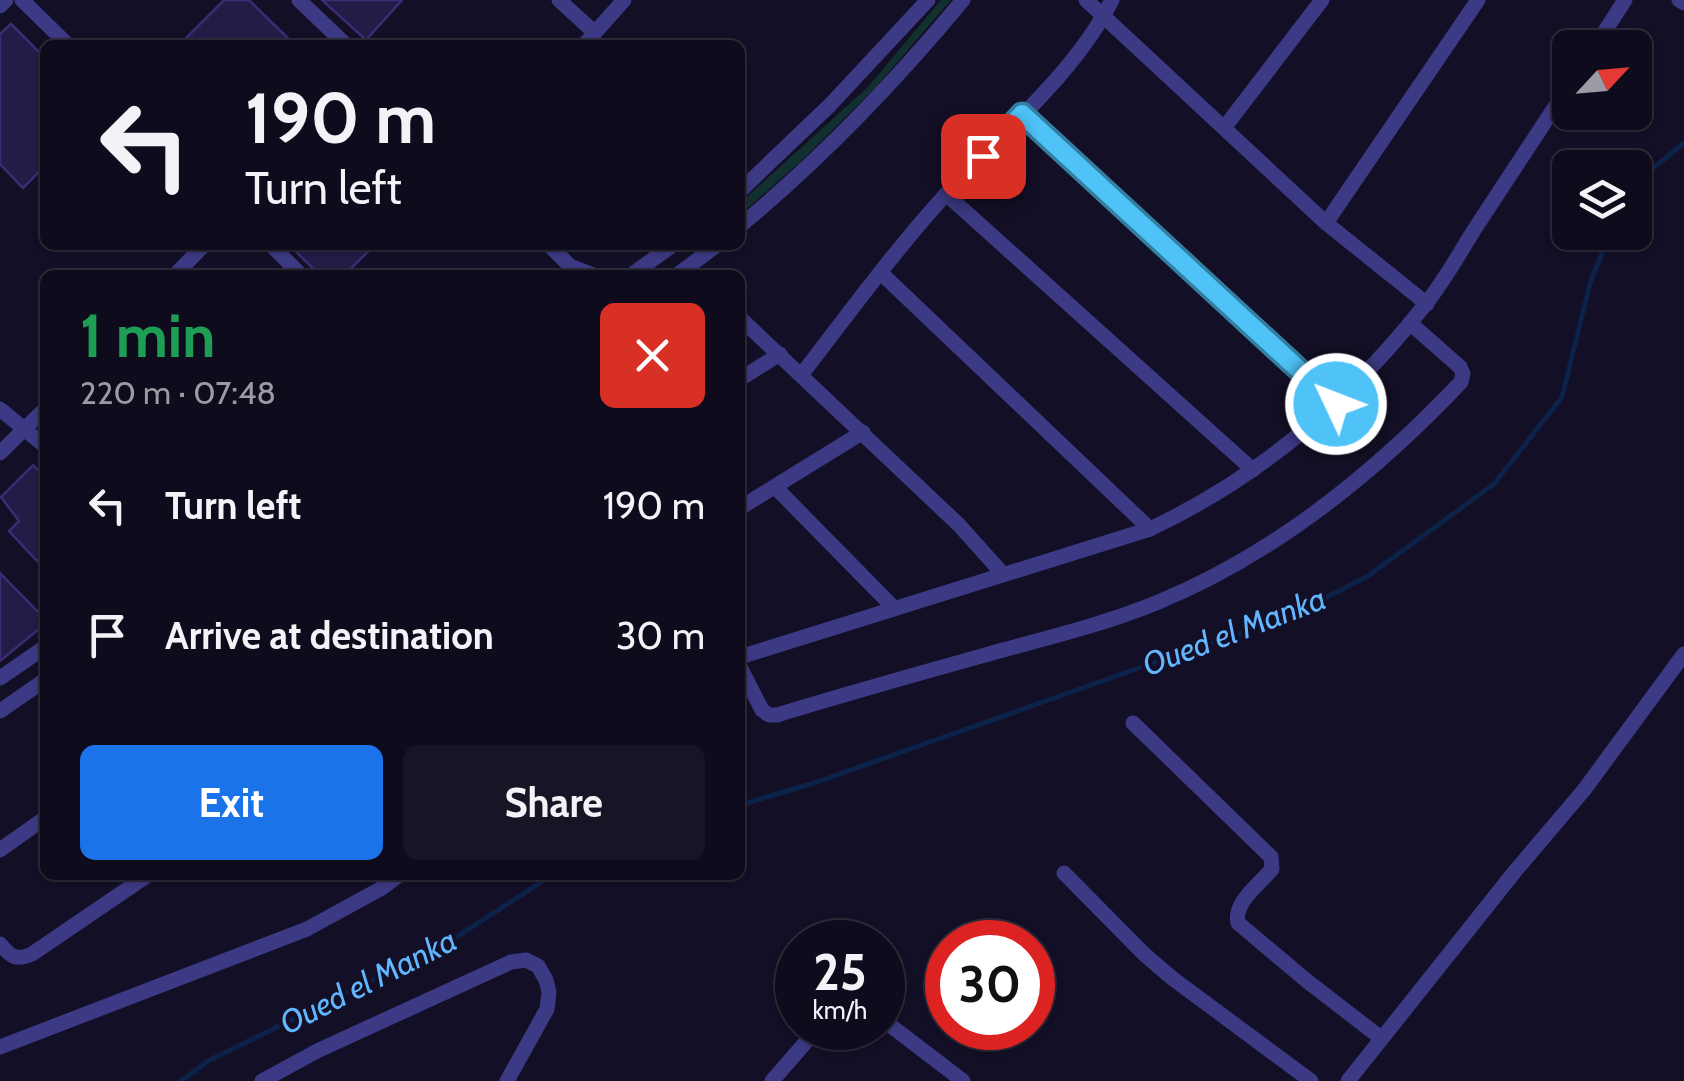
<!DOCTYPE html>
<meta charset="utf-8">
<style>
:root{--surface:#0e0b1c;--page:#171425;--text:#f1f3f6;--muted:#9b9ba3;--line:#2e2b3b;--accent:#1a73e8}
body{margin:0;font-family:Cabin,sans-serif;background:var(--page);color:var(--text);height:100vh;display:flex;flex-direction:column;font-size:38px;white-space:nowrap}
*{box-sizing:border-box;margin:0}
p{font-size:32px;color:var(--muted)}
.icon{flex:none;width:55px;height:55px;fill:none;stroke:currentColor;stroke-width:2;stroke-linecap:round;stroke-linejoin:round}
.map{position:relative;flex:1;overflow:hidden}
.side{position:absolute;left:40px;top:270px;width:705px;height:610px;display:flex;flex-direction:column;background:var(--surface);border-radius:15px;box-shadow:0 2px 8px #0004,0 0 0 2px var(--line)}
.side>*{flex:none}
.banner{position:absolute;left:40px;top:40px;width:705px;height:210px;border-radius:15px;box-shadow:0 2px 8px #0004,0 0 0 2px var(--line);background:#0e0b1c;color:var(--text);overflow:hidden}
.needle{width:65px;rotate:64deg}
.controls{position:absolute;left:1552px;top:30px;display:grid;gap:20px}
.controls a{display:grid;place-items:center;width:100px;height:100px;border-radius:15px;background:var(--surface);box-shadow:0 2px 8px #0004,0 0 0 2px var(--line);font-size:50px}
.speed{position:absolute;left:775px;top:920px;display:flex;gap:20px;font-size:50px;font-weight:700;text-align:center}
.speed>*{display:grid;place-content:center;width:130px;height:130px;border-radius:50%;background:var(--surface);box-shadow:0 2px 8px #0004,0 0 0 2px var(--line);line-height:1}
.speed small{font-size:25px;font-weight:400}
.speed .limit{border:15px solid #d22;background:#fff;color:#111}
.pin{position:absolute;display:grid;place-items:center;width:85px;height:85px;color:#fff;margin:-42px;border-radius:20px;box-shadow:0 5px 15px #0006}
.me{position:absolute;width:110px;margin:-55px;rotate:313deg;stroke-linejoin:round;filter:drop-shadow(0 0 8px #0008)}
.turn{display:flex;align-items:center;gap:35px;height:210px;padding:0 40px;font-size:45px}
.turn .icon{width:130px;height:130px;stroke-width:2.5}
.turn b{display:block;font-size:70px;line-height:85px}
.round{display:grid;place-items:center;flex:none;width:105px;height:105px;border-radius:15px;background:var(--page)}
.summary{display:flex;align-items:center;justify-content:space-between;height:170px;padding:0 40px}
h1{font-size:60px;font-weight:800;line-height:75px;color:#1e9e55}
.primary-button{display:flex;gap:20px;margin-top:auto;padding:20px 40px}
.primary-button a{flex:1;height:115px;border-radius:15px;background:var(--accent);color:#fff;font-size:40px;font-weight:800;line-height:115px;text-align:center}
.primary-button a+a{background:var(--page);color:var(--text)}
ul{padding:0;list-style:none}
li{display:flex;align-items:center;gap:30px;height:130px;padding:0 40px}
li div{flex:1}
li b{display:block;font-size:38px}
li em{font-style:normal}
.map>svg:first-child{display:block}
.green{fill:#12302f}
.lines{fill:none;stroke-linecap:round;stroke-linejoin:round}
.stream{stroke:#0c2248;stroke-width:5}
.building{fill:#241b47;stroke:#3b2d73;stroke-width:2.5}
.minor{stroke:#3d3a85;stroke-width:15}
.route-casing{stroke:#337fa1;stroke-width:25}
.route{stroke:#4fc3f7;stroke-width:18}
.labels{text-anchor:middle;dominant-baseline:central;stroke-width:8;stroke-linejoin:round;paint-order:stroke}
.water-label{font-size:32px;font-style:italic;fill:#62b6ff;stroke:#130f26}
</style>
<div class="map">
<svg width="1684" height="1081" viewBox="0 0 1684 1081">
<rect width="100%" height="100%" fill="#130f26"/>
<polygon class="green" points="941,0 951,0 874,89 800,162 740,215 740,203 867,88"/>
<g class="lines">
<g class="stream">
<polyline points="1635,183 1684,143"/>
<polyline points="740,805 814,783 1139,668 1284,619 1368,576 1494,484 1562,397 1591,280 1611,232"/>
<polyline points="181,1081 208,1061 446,944 552,875"/>
</g>
</g>
<g class="building">
<polygon points="224,0 249,0 295,45 192,45 186,38"/>
<polygon points="322,0 402,0 366,40"/>
<polygon points="11,24 45,58 45,166 23,188 0,164 0,34"/>
<polygon points="289,245 375,245 344,275 320,275"/>
<polygon points="33,465 45,477 45,554 37,561 9,531 19,521 1,497"/>
<polygon points="0,573 45,619 45,624 0,661"/>
</g>
<g class="lines">
<g class="minor">
<polyline points="22,0 68,45"/>
<polyline points="299,0 346,45"/>
<polyline points="559,0 595,33"/>
<polyline points="1086,0 1326,223 1427,304"/>
<polyline points="1679,0 1684,3"/>
<polyline points="0,6 6,0"/>
<polyline points="584,45 624,0"/>
<polyline points="1594,48 1625,0"/>
<polyline points="1022,114 1336,404"/>
<polyline points="1224,128 1322,0"/>
<polyline points="740,191 830,105 928,0"/>
<polyline points="946,194 1253,470"/>
<polyline points="1326,223 1478,0"/>
<path d="M740 226C822 158 895 82 963 0"/>
<polyline points="271,245 301,275"/>
<polyline points="549,245 570,266 593,275"/>
<polyline points="881,273 1150,529"/>
<polyline points="175,275 204,245"/>
<polyline points="631,275 673,245"/>
<polyline points="677,275 717,245"/>
<polyline points="740,318 959,525 1003,574"/>
<path d="M802 374C849 313 895 250 947 193 1002 133 1075 73 1112 0"/>
<polyline points="740,379 780,354"/>
<polyline points="0,409 45,446"/>
<polyline points="0,453 45,409"/>
<polyline points="775,487 894,608"/>
<polyline points="740,508 863,432"/>
<path d="M740 657 1150 529C1258 478 1350 400 1424 306 1443 283 1458 256 1474 230 1506 182 1538 133 1570 84"/>
<path d="M740 667 762 710 769 715H777C852 692 928 671 1003 650 1055 636 1107 623 1156 603 1274 555 1374 474 1461 382L1463 374 1460 367 1410 323"/>
<polyline points="0,678 45,647"/>
<polyline points="0,711 45,680"/>
<path d="M1133 723 1271 857 1272 869C1260 884 1233 902 1238 923L1307 981 1381 1038"/>
<polyline points="0,850 45,818"/>
<polyline points="1064,873 1144,954 1172,978 1311,1081"/>
<path d="M0 944C11 957 16 961 32 954L148 875"/>
<polyline points="882,1019 963,1081"/>
<polyline points="0,1047 307,929 382,888 399,875"/>
<polyline points="262,1081 317,1051 511,962 526,960 538,966 546,980 549,992 547,1009 507,1081"/>
<polyline points="772,1081 818,1028"/>
<polyline points="1348,1081 1516,870 1584,790 1684,654"/>
</g>
</g>
<g class="lines">
<g class="route-casing">
<polyline id="route" points="983,156 1022,114 1336,404"/>
</g>
<use href="#route" class="route"/>
</g>
<g class="labels">
<g class="water-label">
<text transform="translate(1234 631) rotate(-21)">Oued el Manka</text>
<text transform="translate(368 981) rotate(-27)">Oued el Manka</text>
</g>
</g>
</svg>
<div class="controls">
<a><svg class="needle" viewBox="-14 -14 28 28"><path d="M0-13l5 13h-10z" fill="#e53935"/><path d="M0 13l5-13h-10z" fill="#9b9ba3"/></svg></a>
<a><svg class="icon" aria-label="layers" viewBox="0 0 24 24"><path d="M12 4l9 5-9 5-9-5zM3 14l9 5 9-5"/></svg></a>
</div>
<div class="speed"><div>25<small>km/h</small></div><div class="limit">30</div></div>
<div class="pin" style="left:983px;top:156px;background:#d93025"><svg class="icon" aria-label="arrive" viewBox="0 0 24 24"><path d="M6 21V4h12l-3 4 3 4H6"/></svg></div>
<svg class="me" style="left:1336px;top:404px" viewBox="-20 -20 40 40"><circle r="17" fill="#4fc3f7" stroke="#fff" stroke-width="3"/><path d="M0-11L8 9 0 5-8 9z" fill="#fff"/></svg>
<div class="banner">
<div class="turn"><svg class="icon" aria-label="left" viewBox="0 0 24 24"><path d="M17 20v-9H6M10 6l-5 5 5 5"/></svg><div><b>190 m</b>Turn left</div></div>
</div>
<section class="side">
<div class="summary"><div><h1>1 min</h1><p>220 m · 07:48</p></div><a class="round" style="background:#d93025;color:#fff"><svg class="icon" aria-label="close" viewBox="0 0 24 24"><path d="M6 6l12 12M18 6L6 18"/></svg></a></div>
<ul>
<li><svg class="icon" aria-label="left" viewBox="0 0 24 24"><path d="M17 20v-9H6M10 6l-5 5 5 5"/></svg><div><b>Turn left</b></div><em>190 m</em></li>
<li><svg class="icon" aria-label="arrive" viewBox="0 0 24 24"><path d="M6 21V4h12l-3 4 3 4H6"/></svg><div><b>Arrive at destination</b></div><em>30 m</em></li>
</ul>
<div class="primary-button"><a>Exit</a><a>Share</a></div>
</section>
</div>
